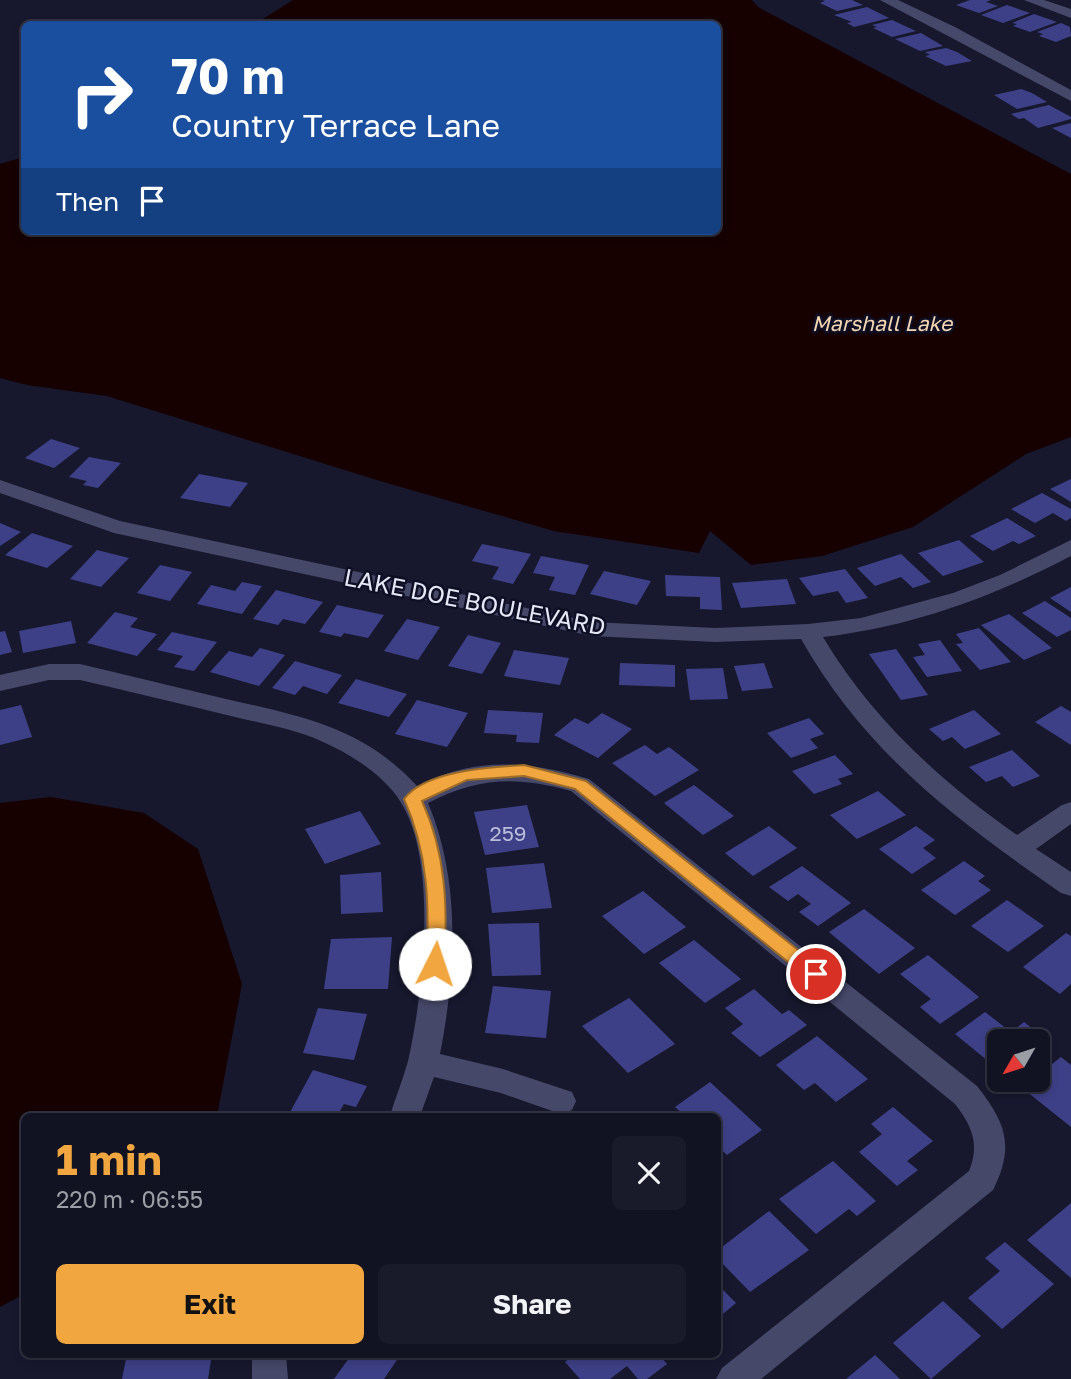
<!DOCTYPE html>
<meta charset="utf-8">
<style>
:root{--surface:#111222;--page:#1a1b2a;--text:#f1f3f6;--muted:#9c9ea5;--line:#303240;--accent:#f1a63f}
body{margin:0;font-family:"Golos Text",sans-serif;background:var(--page);color:var(--text);height:100vh;display:flex;flex-direction:column;font-size:26px;white-space:nowrap}
*{box-sizing:border-box;margin:0}
p{font-size:23px;color:var(--muted)}
.icon{flex:none;width:38px;height:38px;fill:none;stroke:currentColor;stroke-width:2;stroke-linecap:round;stroke-linejoin:round}
.map{position:relative;flex:1;overflow:hidden}
.side{position:absolute;left:21px;top:1113px;width:700px;height:245px;display:flex;flex-direction:column;background:var(--surface);border-radius:10px;box-shadow:0 4px 10px #0003,0 0 0 2px var(--line)}
.side>*{flex:none}
.guide{position:absolute;left:21px;top:21px;width:700px;height:214px;border-radius:10px;box-shadow:0 4px 10px #0003,0 0 0 2px var(--line);background:#1a4fa0;color:#fff;overflow:hidden}
.needle{width:46px;rotate:231deg}
.controls{position:absolute;left:987px;top:1029px;display:grid;gap:14px}
.controls a{display:grid;place-items:center;width:63px;height:63px;border-radius:10px;background:var(--surface);box-shadow:0 4px 10px #0003,0 0 0 2px var(--line);font-size:35px}
.pin{position:absolute;display:grid;place-items:center;width:60px;height:60px;color:#fff;margin:-30px;border:4px solid #fff;border-radius:50%;box-shadow:0 2px 7px #0007}
.me{position:absolute;width:77px;margin:-38px;rotate:4deg;stroke-linejoin:round;filter:drop-shadow(0 0 5px #0008)}
.turn{display:flex;align-items:center;gap:24px;height:147px;padding:0 35px;font-size:32px}
.turn .icon{width:91px;height:91px;stroke-width:2.5}
.turn b{display:block;font-size:49px;line-height:60px}
.then{display:flex;align-items:center;height:66px;padding:0 35px;background:#0003;gap:14px;font-size:26px}
.round{display:grid;place-items:center;flex:none;width:74px;height:74px;border-radius:10px;background:var(--page)}
.overview{display:flex;align-items:center;justify-content:space-between;height:119px;padding:0 35px}
h1{font-size:42px;font-weight:700;line-height:52px;color:var(--accent)}
.primary-button{display:flex;gap:14px;margin-top:auto;padding:14px 35px}
.primary-button a{flex:1;height:80px;border-radius:10px;background:var(--accent);color:#111;font-size:28px;font-weight:700;line-height:80px;text-align:center}
.primary-button a+a{background:var(--page);color:var(--text)}
.map>svg:first-child{display:block}
.water{fill:#160000}
.building{fill:#3e4087}
.lines{fill:none;stroke-linecap:round;stroke-linejoin:round}
.minor{fill:#454868;fill-rule:evenodd}
.route{fill:#f1a63f;stroke:#9d6c29;stroke-width:2}
.labels{text-anchor:middle;dominant-baseline:central;stroke-width:5;stroke-linejoin:round;paint-order:stroke}
.far-water-label{font-size:21px;font-style:italic;fill:#f4d5b1;stroke:#0e0f24}
.number-label{font-size:21px;fill:#babdda}
.street-label{font-size:24px;fill:#e4e7f6;stroke:#0e0f24}
</style>
<div class="map">
<svg width="1071" height="1379" viewBox="0 0 1071 1379">
<rect width="100%" height="100%" fill="#17182e"/>
<g class="water">
<polygon points="293,0 752,0 758,7 1071,174 1071,437 1026,454 913,527 822,556 751,565 710,531 699,553 554,531 380,481 107,396 27,385 0,378 0,164 24,157 24,231 718,231 718,24 255,24"/>
<polygon points="51,797 144,813 198,849 242,984 217,1116 24,1116 24,1294 0,1307 0,803"/>
</g>
<g class="building">
<polygon points="822,0 852,0 863,5 837,11 820,3 825,1"/>
<polygon points="970,0 991,0 986,2 998,6 979,13 956,5"/>
<polygon points="1007,5 1030,13 1003,23 981,15"/>
<polygon points="867,7 889,18 854,27 847,23 852,22 834,15"/>
<polygon points="1034,14 1057,22 1030,32 1013,26 1017,24 1012,23"/>
<polygon points="892,20 916,31 892,37 873,28 877,27 872,25"/>
<polygon points="1061,23 1070,27 1071,36 1056,42 1039,36 1043,34 1037,32"/>
<polygon points="921,33 943,46 920,51 895,39"/>
<polygon points="946,48 957,52 972,61 946,66 925,56 930,55 925,52"/>
<polygon points="1021,89 1032,93 1047,102 1017,109 994,95"/>
<polygon points="1049,105 1071,117 1071,119 1038,128 1024,118 1019,119 1011,114"/>
<polygon points="1071,123 1071,138 1052,128"/>
<polygon points="51,439 80,448 54,468 25,458"/>
<polygon points="89,457 121,463 98,488 83,485 87,481 69,477"/>
<polygon points="199,474 248,483 230,507 180,498"/>
<polygon points="1071,479 1071,502 1050,489"/>
<polygon points="1042,493 1071,509 1071,518 1066,521 1053,513 1035,523 1011,509"/>
<polygon points="1007,518 1036,536 1019,544 1013,541 993,551 970,536"/>
<polygon points="0,523 21,532 0,546"/>
<polygon points="32,533 73,546 47,568 5,555"/>
<polygon points="959,540 984,562 943,576 918,553"/>
<polygon points="482,544 531,554 513,584 492,579 499,567 472,561"/>
<polygon points="97,550 129,558 101,587 70,579"/>
<polygon points="901,554 931,582 913,588 901,577 875,586 857,568"/>
<polygon points="541,556 589,565 575,595 549,590 555,577 533,573"/>
<polygon points="160,565 192,572 170,601 137,593"/>
<polygon points="845,569 868,598 846,603 838,591 813,596 799,578"/>
<polygon points="604,571 651,581 637,605 590,594"/>
<polygon points="665,575 720,577 722,610 700,609 700,597 666,596"/>
<polygon points="787,579 796,604 741,608 732,583"/>
<polygon points="242,582 262,586 242,614 197,604 211,585 235,591"/>
<polygon points="1071,587 1071,612 1050,598"/>
<polygon points="276,590 323,602 305,624 283,619 278,625 253,619"/>
<polygon points="1045,601 1071,618 1071,630 1057,637 1022,613"/>
<polygon points="337,605 384,615 368,638 344,633 341,637 319,632"/>
<polygon points="115,612 138,618 130,627 157,634 137,656 87,643"/>
<polygon points="1009,614 1052,648 1024,660 981,625"/>
<polygon points="407,619 440,627 418,660 384,651"/>
<polygon points="71,621 76,643 23,653 19,631"/>
<polygon points="979,628 1011,662 980,670 956,644 963,643 956,634"/>
<polygon points="5,631 12,652 0,655 0,632"/>
<polygon points="172,632 217,642 194,671 174,667 183,656 157,650"/>
<polygon points="468,635 501,643 482,674 448,666"/>
<polygon points="940,640 962,671 927,677 913,657 925,655 918,644"/>
<polygon points="260,648 285,655 259,686 210,672 229,651 252,657"/>
<polygon points="896,649 928,695 901,700 869,654"/>
<polygon points="514,650 569,658 560,685 504,676"/>
<polygon points="295,661 342,675 327,694 303,686 295,695 272,688"/>
<polygon points="620,663 675,665 675,687 619,685"/>
<polygon points="764,663 773,688 742,691 734,666"/>
<polygon points="723,668 728,699 690,700 686,669"/>
<polygon points="356,679 407,694 389,717 338,703"/>
<polygon points="417,700 468,713 447,747 395,734"/>
<polygon points="21,705 32,737 0,745 0,710"/>
<polygon points="1061,706 1071,712 1071,745 1035,722"/>
<polygon points="488,710 543,713 539,743 516,742 517,735 484,733"/>
<polygon points="974,710 1001,734 965,749 952,737 943,741 929,729"/>
<polygon points="602,713 632,729 598,758 554,735 575,718 588,724"/>
<polygon points="809,718 824,734 810,739 818,748 791,758 767,733"/>
<polygon points="645,745 657,754 669,747 699,770 655,796 612,763"/>
<polygon points="1012,750 1040,776 1013,787 1002,776 986,782 969,767"/>
<polygon points="835,755 853,774 838,779 842,784 814,794 792,771"/>
<polygon points="694,785 734,816 703,835 664,803"/>
<polygon points="878,791 906,815 857,839 830,815"/>
<polygon points="527,805 539,847 485,855 474,812"/>
<polygon points="360,811 381,844 325,864 305,829"/>
<polygon points="769,826 797,848 753,876 725,853"/>
<polygon points="916,826 935,840 923,848 936,858 912,874 879,849"/>
<polygon points="964,861 985,876 978,881 991,890 955,915 921,890"/>
<polygon points="544,863 552,908 492,913 486,868"/>
<polygon points="802,866 851,903 818,926 799,912 811,904 798,894 788,901 769,887"/>
<polygon points="381,872 383,912 341,914 340,875"/>
<polygon points="643,891 686,927 644,954 602,916"/>
<polygon points="1007,900 1044,926 1008,952 971,926"/>
<polygon points="864,909 915,948 879,974 829,932"/>
<polygon points="539,923 541,975 492,976 488,924"/>
<polygon points="1066,933 1071,936 1071,984 1060,994 1023,967"/>
<polygon points="392,937 388,989 324,989 331,939"/>
<polygon points="694,940 741,979 705,1003 659,963"/>
<polygon points="928,955 979,997 940,1024 920,1007 931,999 900,974"/>
<polygon points="493,986 551,991 546,1038 485,1033"/>
<polygon points="754,989 782,1014 789,1010 807,1025 760,1057 731,1033 743,1024 725,1008"/>
<polygon points="629,998 675,1044 628,1073 582,1026"/>
<polygon points="318,1008 367,1014 354,1060 303,1053"/>
<polygon points="985,1012 1011,1032 1024,1022 1051,1043 1038,1053 1038,1041 999,1041 999,1070 955,1034"/>
<polygon points="817,1036 868,1079 836,1102 815,1083 804,1090 776,1065"/>
<polygon points="1061,1057 1071,1065 1071,1127 1021,1087 1031,1080 1038,1080 1038,1075"/>
<polygon points="313,1070 367,1086 356,1107 344,1104 337,1116 288,1116"/>
<polygon points="710,1082 762,1130 727,1155 718,1147 718,1116 685,1116 675,1107"/>
<polygon points="893,1107 933,1141 907,1161 918,1170 897,1186 859,1152 882,1134 871,1124"/>
<polygon points="833,1161 876,1201 857,1216 849,1209 816,1234 779,1199"/>
<polygon points="1071,1203 1071,1278 1027,1240"/>
<polygon points="769,1211 809,1250 750,1292 718,1259 718,1250"/>
<polygon points="1005,1242 1054,1284 1002,1329 968,1298 1000,1271 985,1258"/>
<polygon points="718,1285 736,1303 718,1318"/>
<polygon points="943,1301 981,1336 931,1379 893,1343"/>
<polygon points="127,1354 212,1354 208,1379 122,1379"/>
<polygon points="352,1354 401,1354 384,1379 334,1379"/>
<polygon points="574,1354 658,1354 667,1364 647,1379 638,1379 627,1366 610,1379 580,1379 565,1362"/>
<polygon points="875,1355 900,1379 846,1379"/>
</g>
<g class="lines">
<g class="minor">
<polygon points="880,0 898,0 955,27 1071,90 1071,101"/>
<polygon points="1024,0 1044,0 1071,9 1071,18"/>
<path d="M0 480 120 521 592 622 715 628 808 624 861 618 953 593 1000 575 1071 540V556C993 597 911 627 823 637 871 718 940 781 1017 835L1062 805 1071 802V824L1036 849 1071 872V896L1061 893C955 819 866 753 801 639L715 642 592 636 114 533 0 493Z"/>
<path d="M49 664H80C129 676 177 687 226 699 300 716 363 727 417 786 477 756 527 761 589 779L977 1086C1006 1123 1015 1146 993 1190L761 1379H716L722 1368 969 1171C980 1144 972 1126 955 1104L571 791C517 776 478 777 428 803 461 881 456 972 440 1054L503 1069 572 1092 576 1101 572 1110 561 1114 501 1093 434 1077 420 1116H390C395 1098 403 1080 408 1061 423 995 439 861 400 801 384 775 349 753 321 741 294 729 264 724 235 717 183 704 131 692 80 680H49L0 691V675Z"/>
<polygon points="252,1354 286,1354 288,1379 252,1379"/>
</g>
</g>
<path class="route" d="M524 765 586 781 822 969 825 974 822 979H809L575 789 524 776 467 780 422 801C446 853 448 908 444 964L442 969H428L426 964C430 907 428 852 404 799 425 770 492 767 524 765Z"/>
<g class="labels">
<g class="far-water-label">
<text x="882" y="323">Marshall Lake</text>
</g>
<g class="number-label">
<text x="508" y="833">259</text>
</g>
<g class="street-label">
<text transform="translate(475 601) rotate(11)">LAKE DOE BOULEVARD</text>
</g>
</g>
</svg>
<div class="controls">
<a><svg class="needle" viewBox="-14 -14 28 28"><path d="M0-13l5 13h-10z" fill="#e53935"/><path d="M0 13l5-13h-10z" fill="#9c9ea5"/></svg></a>
</div>
<div class="pin" style="left:816px;top:974px;background:#d93025"><svg class="icon" aria-label="arrive" viewBox="0 0 24 24"><path d="M6 21V4h12l-3 4 3 4H6"/></svg></div>
<svg class="me" style="left:435px;top:964px" viewBox="-20 -20 40 40"><circle r="19" fill="#fff"/><path d="M0-13L10 11 0 6-10 11z" fill="#f1a63f"/></svg>
<div class="guide">
<div class="turn"><svg class="icon" aria-label="right" viewBox="0 0 24 24"><path d="M7 20v-9h11M14 6l5 5-5 5"/></svg><div><b>70 m</b>Country Terrace Lane</div></div>
<div class="then">Then<svg class="icon" aria-label="arrive" viewBox="0 0 24 24"><path d="M6 21V4h12l-3 4 3 4H6"/></svg></div>
</div>
<section class="side">
<div class="overview"><div><h1>1 min</h1><p>220 m · 06:55</p></div><a class="round"><svg class="icon" aria-label="close" viewBox="0 0 24 24"><path d="M6 6l12 12M18 6L6 18"/></svg></a></div>
<div class="primary-button"><a>Exit</a><a>Share</a></div>
</section>
</div>
